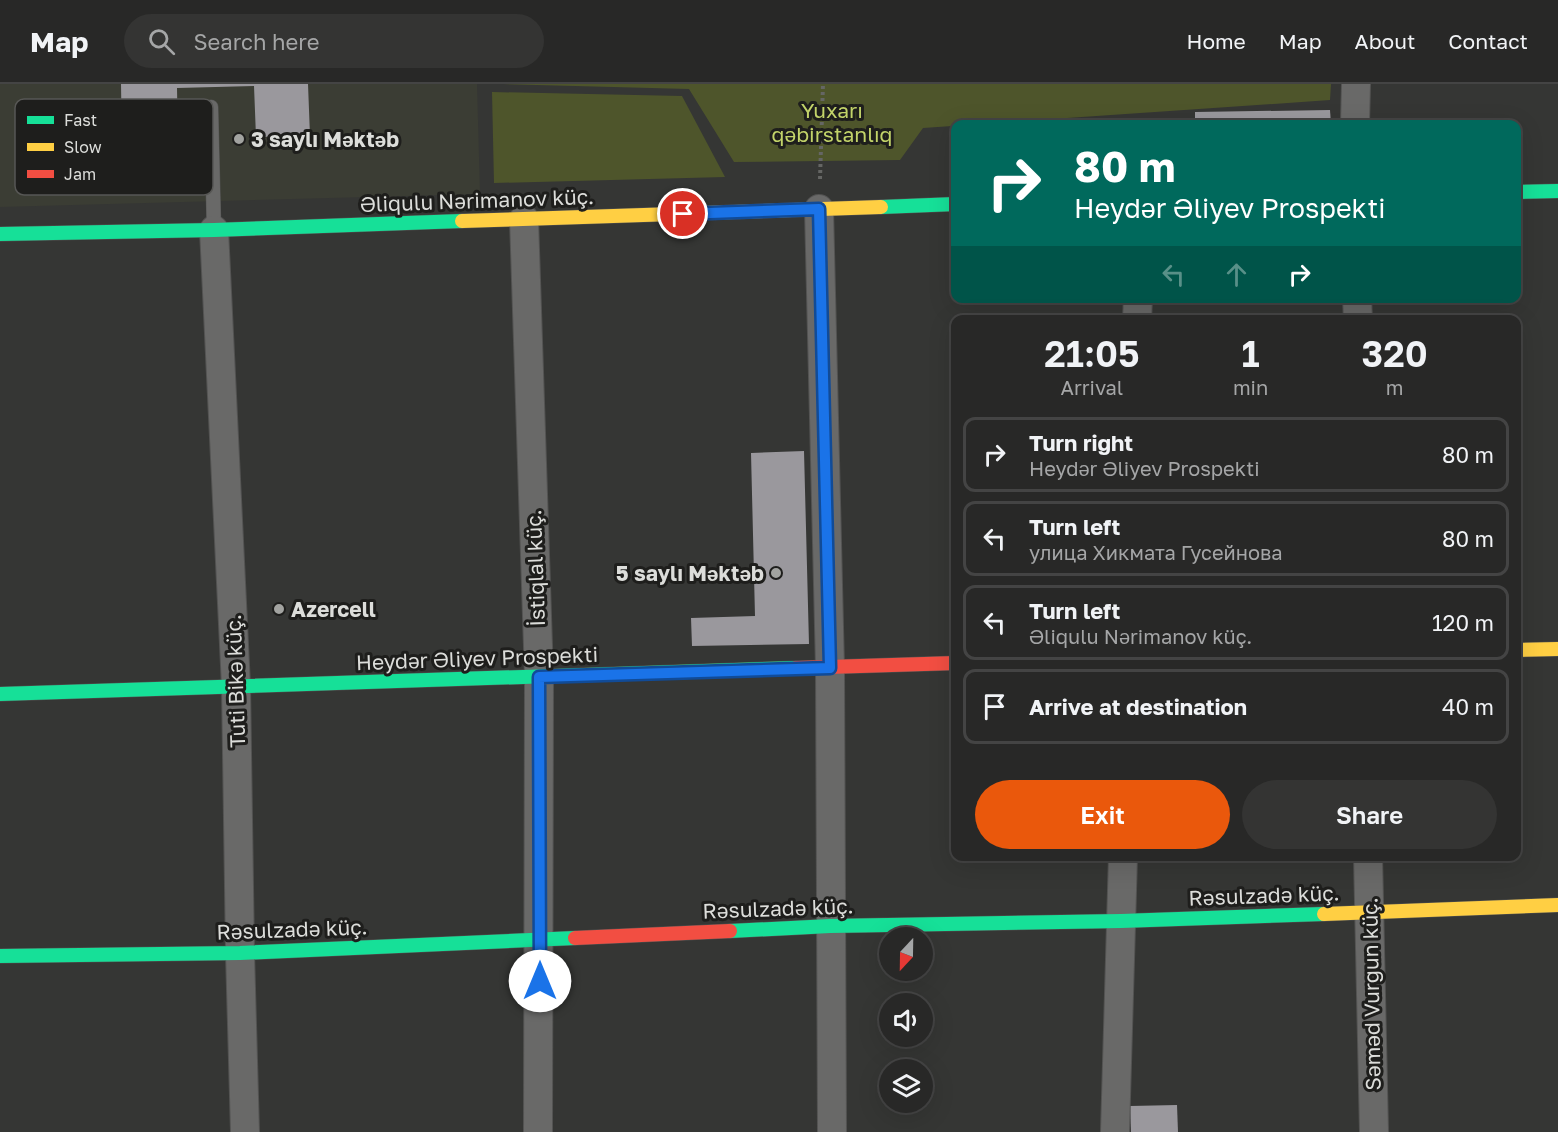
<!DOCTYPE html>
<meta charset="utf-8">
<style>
:root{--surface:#282827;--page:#343433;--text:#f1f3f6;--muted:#a5a6a7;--line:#444;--accent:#ea580c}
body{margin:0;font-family:"Golos Text",sans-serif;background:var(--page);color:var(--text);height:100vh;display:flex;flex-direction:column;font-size:22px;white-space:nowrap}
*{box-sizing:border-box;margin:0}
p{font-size:20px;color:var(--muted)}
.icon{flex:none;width:33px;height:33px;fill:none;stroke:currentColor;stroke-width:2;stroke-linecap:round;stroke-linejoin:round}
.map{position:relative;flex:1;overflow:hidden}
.drawer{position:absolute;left:951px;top:231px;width:570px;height:546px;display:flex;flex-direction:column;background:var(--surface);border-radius:12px;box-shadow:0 6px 24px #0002,0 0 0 2px var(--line)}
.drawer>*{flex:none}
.top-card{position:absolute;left:951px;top:36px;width:570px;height:183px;border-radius:12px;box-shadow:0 6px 24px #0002,0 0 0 2px var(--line);background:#00695c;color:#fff;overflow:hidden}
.needle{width:39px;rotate:202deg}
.controls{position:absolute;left:879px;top:843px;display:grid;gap:12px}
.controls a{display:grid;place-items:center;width:54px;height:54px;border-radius:50%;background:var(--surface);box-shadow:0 6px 24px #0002,0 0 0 2px var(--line);font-size:30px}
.pin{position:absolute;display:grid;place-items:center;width:51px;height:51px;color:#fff;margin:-26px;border:3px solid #fff;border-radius:50%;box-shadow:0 2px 6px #0007}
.me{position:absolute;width:66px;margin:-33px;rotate:0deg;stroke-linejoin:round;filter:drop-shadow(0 0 4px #0008)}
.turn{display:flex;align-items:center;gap:21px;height:126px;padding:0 24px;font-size:27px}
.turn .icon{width:78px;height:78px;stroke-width:2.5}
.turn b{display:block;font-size:42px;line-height:51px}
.lanes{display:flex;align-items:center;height:57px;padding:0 24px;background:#0003;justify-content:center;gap:30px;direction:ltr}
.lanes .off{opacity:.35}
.eta{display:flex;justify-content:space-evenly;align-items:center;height:102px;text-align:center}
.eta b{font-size:36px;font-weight:600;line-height:42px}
.action{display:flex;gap:12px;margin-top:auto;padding:12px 24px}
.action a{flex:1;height:69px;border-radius:36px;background:var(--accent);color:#fff;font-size:24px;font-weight:600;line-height:69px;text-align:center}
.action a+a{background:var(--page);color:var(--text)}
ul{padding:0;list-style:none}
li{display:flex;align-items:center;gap:18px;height:75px;margin:0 12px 9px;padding:0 12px;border:3px solid var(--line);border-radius:12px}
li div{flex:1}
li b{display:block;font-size:22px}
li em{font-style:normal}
header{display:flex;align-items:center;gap:36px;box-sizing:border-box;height:84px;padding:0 30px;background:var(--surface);border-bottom:2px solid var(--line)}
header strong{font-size:28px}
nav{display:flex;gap:33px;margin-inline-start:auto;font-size:21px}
.search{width:420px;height:54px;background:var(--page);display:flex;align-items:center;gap:15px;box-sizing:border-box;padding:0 21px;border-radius:33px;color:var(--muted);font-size:22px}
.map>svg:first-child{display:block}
.built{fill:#3b3d34}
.green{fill:#4e552b}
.building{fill:#9a989d}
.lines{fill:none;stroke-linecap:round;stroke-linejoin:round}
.lane-casing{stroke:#535352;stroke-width:15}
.street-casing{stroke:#535352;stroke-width:30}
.fast-casing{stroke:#535352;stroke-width:15}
.slow-casing{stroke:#535352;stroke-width:15}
.jam-casing{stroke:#535352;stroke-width:15}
.path{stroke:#656664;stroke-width:4;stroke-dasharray:3 3;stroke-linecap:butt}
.lane{stroke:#696968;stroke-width:14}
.street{stroke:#696968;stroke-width:28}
.fast{stroke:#16e098;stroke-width:14}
.slow{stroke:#ffcf43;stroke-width:14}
.jam{stroke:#f24e42;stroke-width:14}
.route-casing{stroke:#114b97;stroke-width:15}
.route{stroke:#1a73e8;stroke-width:10}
.poi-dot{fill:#a2a3a0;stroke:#1e1e1c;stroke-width:2}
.labels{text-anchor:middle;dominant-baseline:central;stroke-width:6;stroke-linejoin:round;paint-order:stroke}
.park-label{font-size:21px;fill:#c2d369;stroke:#1e1e1c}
.poi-label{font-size:21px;font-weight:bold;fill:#dcddda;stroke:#1e1e1c;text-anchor:start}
.street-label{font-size:21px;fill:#dcddda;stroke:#1e1e1c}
.key{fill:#1e1e1c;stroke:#575755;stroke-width:1.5}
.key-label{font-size:16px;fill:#dcddda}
</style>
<header>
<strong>Map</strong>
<div class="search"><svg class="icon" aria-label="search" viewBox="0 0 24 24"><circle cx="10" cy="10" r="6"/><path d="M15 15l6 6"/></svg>Search here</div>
<nav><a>Home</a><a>Map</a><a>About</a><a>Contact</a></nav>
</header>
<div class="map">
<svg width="1558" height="1048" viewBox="0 0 1558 1048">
<rect width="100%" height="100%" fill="#353634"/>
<polygon class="built" points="0,0 477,0 480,110 0,123"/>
<g class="green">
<polygon points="503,0 1331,0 1330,16 923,44 900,76 734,78 689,5"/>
<polygon points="492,8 682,12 725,93 494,99"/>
</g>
<g class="building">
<polygon points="121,0 308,0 310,52 256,53 254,2 177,4 178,62 122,63"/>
<polygon points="1330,26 1331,40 1195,40 1195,28"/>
<polygon points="804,367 809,560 692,562 691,534 755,532 751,369"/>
<polygon points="1177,1021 1178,1048 1131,1048 1130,1022"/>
</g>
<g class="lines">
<g class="lane-casing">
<polyline id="lane" points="211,23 214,146"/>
</g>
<g class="street-casing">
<g id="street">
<polyline points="1355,40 1356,0"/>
<polyline points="819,125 830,584 832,1048"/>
<polyline points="524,135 539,593 538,1048"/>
<polyline points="214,146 236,602 240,869 245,1048"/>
<polyline points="1357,214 1358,236"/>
<polyline points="1137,236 1138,214"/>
<polyline points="1368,772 1374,1048"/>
<polyline points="1115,1048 1123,772"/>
</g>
</g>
<g class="fast-casing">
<g id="fast">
<polyline points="1516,108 1558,107"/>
<polyline points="881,123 956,120"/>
<polyline points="0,150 214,146 462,137"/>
<polyline points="0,610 796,584"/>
<polyline points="730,847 830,842 1121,837 1324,830"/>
<polyline points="0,872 240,869 575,854"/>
</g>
</g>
<g class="slow-casing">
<g id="slow">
<polyline points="462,137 881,123"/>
<polyline points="1516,566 1558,565"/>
<polyline points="1324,830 1558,821"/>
</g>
</g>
<g class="jam-casing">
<g id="jam">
<polyline points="796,584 956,579"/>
<polyline points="575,854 730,847"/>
</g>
</g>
<polyline class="path" points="820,95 823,0"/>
<use href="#lane" class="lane"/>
<use href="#street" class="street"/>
<use href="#fast" class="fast"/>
<use href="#slow" class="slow"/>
<use href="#jam" class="jam"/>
</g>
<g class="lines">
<g class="route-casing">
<polyline id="route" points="540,897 539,593 830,584 819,125 683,130"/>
</g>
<use href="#route" class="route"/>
</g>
<g class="poi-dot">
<circle cx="239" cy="55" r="6"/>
<circle cx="776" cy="489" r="6"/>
<circle cx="279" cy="525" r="6"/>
</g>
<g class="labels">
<g class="park-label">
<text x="832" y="26">Yuxarı<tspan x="832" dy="24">qəbirstanlıq</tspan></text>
</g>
<g class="poi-label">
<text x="251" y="55">3 saylı Məktəb</text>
<text x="764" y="489" text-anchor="end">5 saylı Məktəb</text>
<text x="291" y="525">Azercell</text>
</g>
<g class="street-label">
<text transform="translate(477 116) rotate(-2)">Əliqulu Nərimanov küç.</text>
<text transform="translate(535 484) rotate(-92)">İstiqlal küç.</text>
<text transform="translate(477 574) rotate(-2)">Heydər Əliyev Prospekti</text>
<text transform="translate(235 597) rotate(-92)">Tuti Bikə küç.</text>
<text transform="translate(1264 811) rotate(-2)">Rəsulzadə küç.</text>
<text transform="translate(778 824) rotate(-2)">Rəsulzadə küç.</text>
<text transform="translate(292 845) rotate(-2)">Rəsulzadə küç.</text>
<text transform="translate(1371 910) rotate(-91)">Səməd Vurğun küç.</text>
</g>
</g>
<rect x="15" y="15" width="198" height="96" rx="9" class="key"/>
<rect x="27" y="32" width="27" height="8" fill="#16e098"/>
<rect x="27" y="59" width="27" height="8" fill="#ffcf43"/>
<rect x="27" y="86" width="27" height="8" fill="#f24e42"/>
<g class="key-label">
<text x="64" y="42">Fast</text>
<text x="64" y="69">Slow</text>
<text x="64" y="96">Jam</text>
</g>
</svg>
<div class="controls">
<a><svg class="needle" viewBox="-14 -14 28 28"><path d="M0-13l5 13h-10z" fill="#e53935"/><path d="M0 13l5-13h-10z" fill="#a5a6a7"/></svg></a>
<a><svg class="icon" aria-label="sound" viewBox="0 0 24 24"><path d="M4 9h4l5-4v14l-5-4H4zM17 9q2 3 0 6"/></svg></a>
<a><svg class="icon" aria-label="layers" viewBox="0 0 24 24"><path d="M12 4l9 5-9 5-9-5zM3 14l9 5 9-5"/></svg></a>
</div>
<div class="pin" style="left:683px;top:130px;background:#d93025"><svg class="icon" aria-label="arrive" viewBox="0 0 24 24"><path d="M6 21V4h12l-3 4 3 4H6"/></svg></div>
<svg class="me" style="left:540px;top:897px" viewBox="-20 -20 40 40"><circle r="19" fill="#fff"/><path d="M0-13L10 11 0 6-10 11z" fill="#1a73e8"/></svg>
<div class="top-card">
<div class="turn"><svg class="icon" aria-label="right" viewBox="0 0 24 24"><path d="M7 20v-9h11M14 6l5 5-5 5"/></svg><div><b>80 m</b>Heydər Əliyev Prospekti</div></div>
<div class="lanes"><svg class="icon off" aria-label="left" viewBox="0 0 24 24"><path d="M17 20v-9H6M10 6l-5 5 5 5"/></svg><svg class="icon off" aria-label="ahead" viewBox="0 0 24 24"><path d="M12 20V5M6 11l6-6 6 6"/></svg><svg class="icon" aria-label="right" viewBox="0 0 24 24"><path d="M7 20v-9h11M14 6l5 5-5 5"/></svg></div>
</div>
<section class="drawer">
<div class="eta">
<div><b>21:05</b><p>Arrival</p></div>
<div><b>1</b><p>min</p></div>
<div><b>320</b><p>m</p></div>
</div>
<ul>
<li><svg class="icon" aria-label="right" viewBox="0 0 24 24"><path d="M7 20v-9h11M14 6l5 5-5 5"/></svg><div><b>Turn right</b><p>Heydər Əliyev Prospekti</p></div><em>80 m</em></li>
<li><svg class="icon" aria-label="left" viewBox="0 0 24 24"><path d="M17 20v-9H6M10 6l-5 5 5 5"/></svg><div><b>Turn left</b><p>улица Хикмата Гусейнова</p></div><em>80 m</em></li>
<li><svg class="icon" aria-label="left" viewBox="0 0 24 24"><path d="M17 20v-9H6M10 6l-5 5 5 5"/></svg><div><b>Turn left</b><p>Əliqulu Nərimanov küç.</p></div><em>120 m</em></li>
<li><svg class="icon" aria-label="arrive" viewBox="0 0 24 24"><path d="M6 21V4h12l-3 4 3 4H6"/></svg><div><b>Arrive at destination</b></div><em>40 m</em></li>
</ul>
<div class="action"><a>Exit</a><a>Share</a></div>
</section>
</div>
